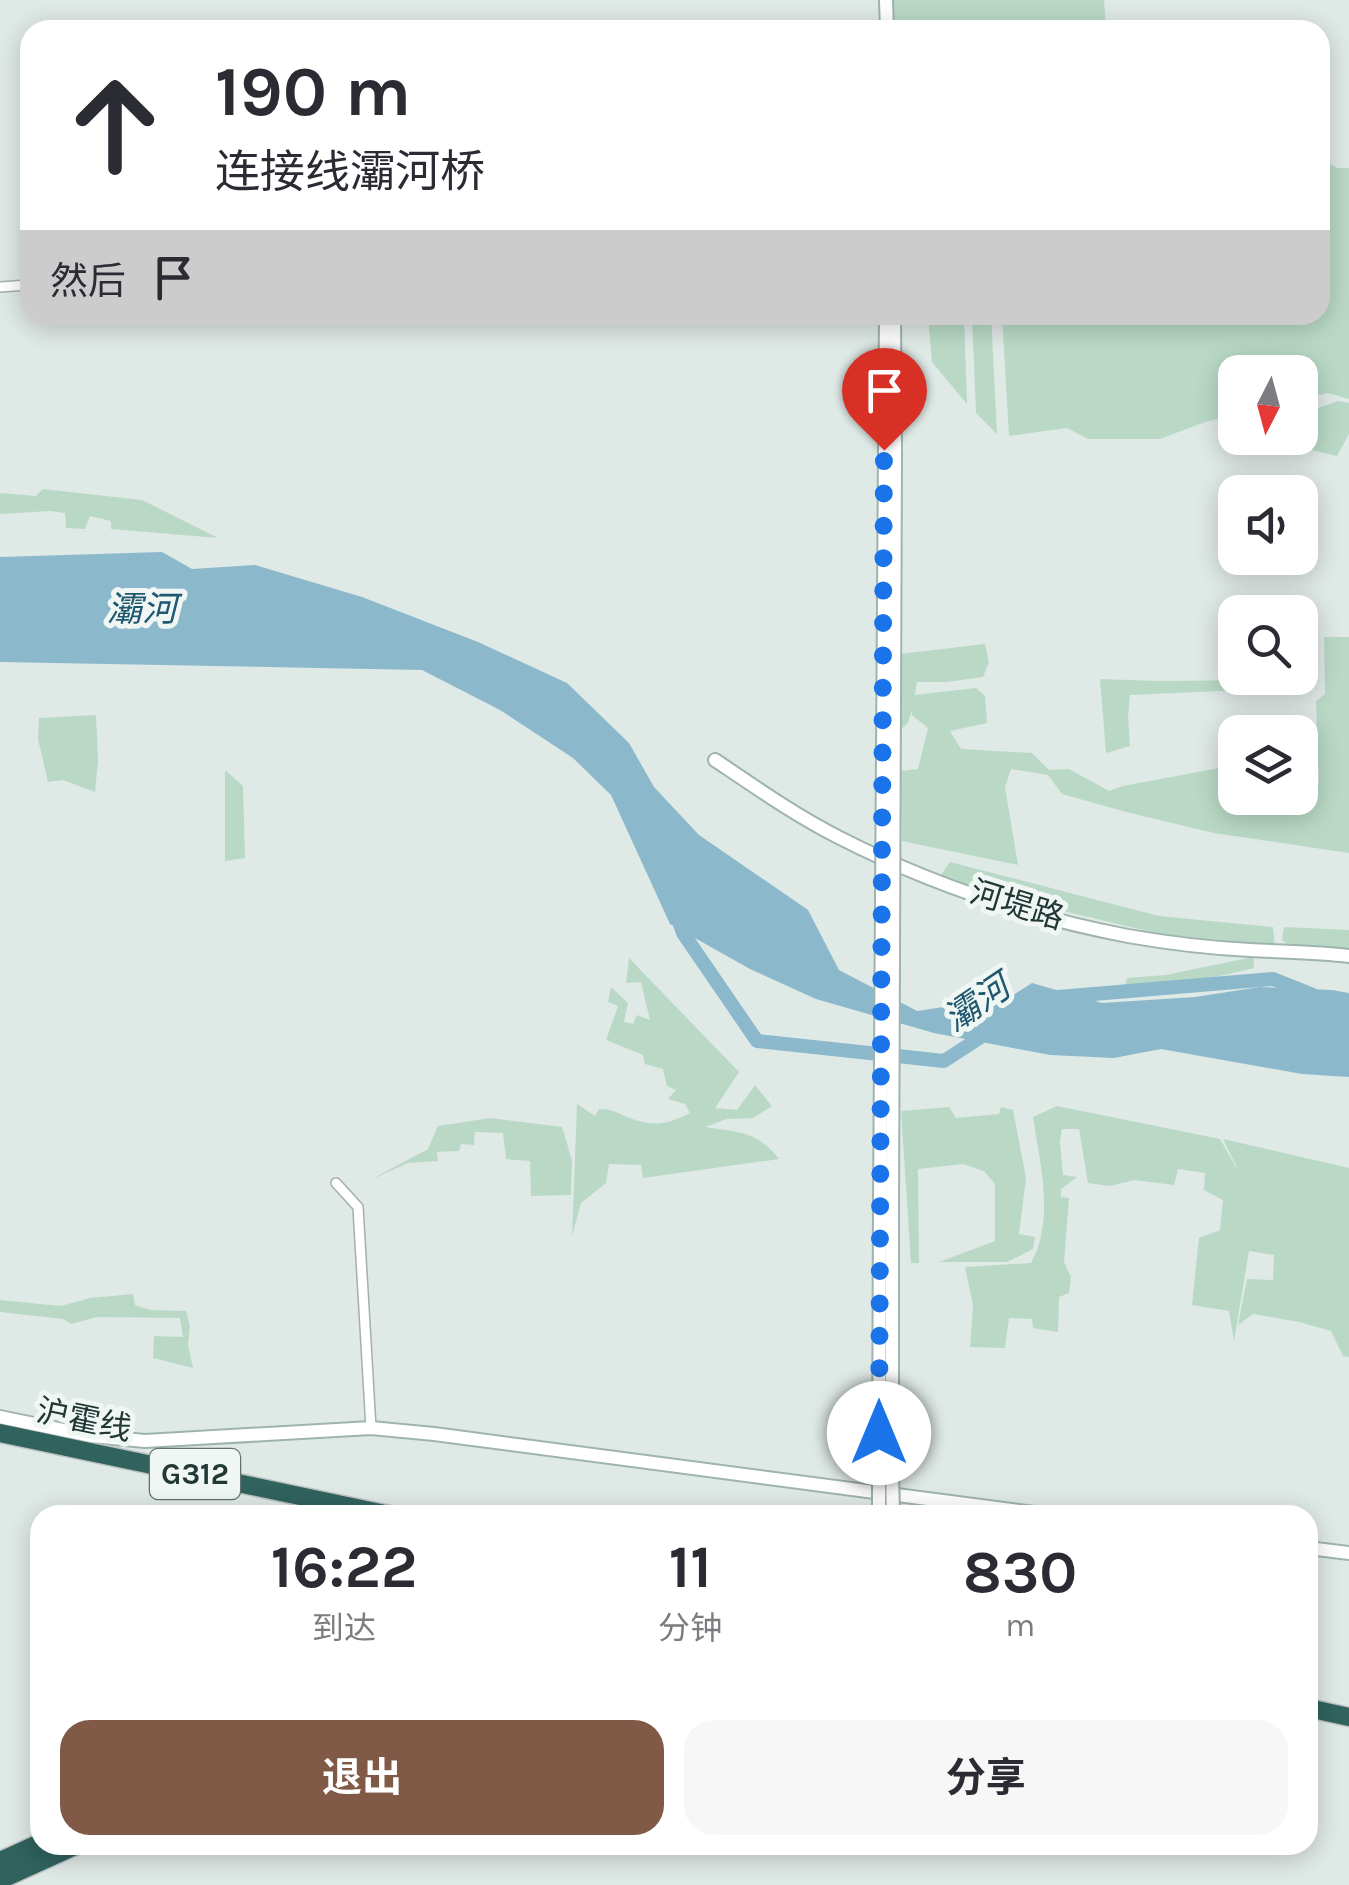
<!DOCTYPE html>
<html lang="zh">
<meta charset="utf-8">
<style>
:root{--surface:#fff;--page:#f7f7f7;--text:#2b2b33;--muted:#7c7c81;--accent:#805a47}
body{margin:0;font-family:Karla,"Noto Sans SC",sans-serif;background:var(--page);color:var(--text);height:100vh;display:flex;flex-direction:column;font-size:38px;white-space:nowrap}
*{box-sizing:border-box;margin:0}
p{font-size:32px;color:var(--muted)}
.icon{flex:none;width:55px;height:55px;fill:none;stroke:currentColor;stroke-width:2;stroke-linecap:round;stroke-linejoin:round}
.map{position:relative;flex:1;overflow:hidden}
.details{position:absolute;left:30px;top:1505px;width:1288px;height:350px;display:flex;flex-direction:column;background:var(--surface);border-radius:30px;box-shadow:0 5px 25px #0003}
.details>*{flex:none}
.top-card{position:absolute;left:20px;top:20px;width:1310px;height:305px;border-radius:30px;box-shadow:0 5px 25px #0003;background:#fff;color:var(--text);overflow:hidden}
.needle{width:65px;rotate:186deg}
.tools{position:absolute;left:1218px;top:355px;display:grid;gap:20px}
.tools a{display:grid;place-items:center;width:100px;height:100px;border-radius:20px;background:var(--surface);box-shadow:0 5px 25px #0003;font-size:50px}
.pin{position:absolute;display:grid;place-items:center;width:85px;height:85px;color:#fff;margin:-102px -42px;border-radius:50% 50% 50% 0;rotate:-45deg;box-shadow:0 0 10px #0007}
.pin .icon{rotate:45deg}
.me{position:absolute;width:110px;margin:-55px;rotate:0deg;stroke-linejoin:round;filter:drop-shadow(0 0 8px #0008)}
.turn{display:flex;align-items:center;gap:35px;height:210px;padding:0 30px;font-size:45px}
.turn .icon{width:130px;height:130px;stroke-width:2.5}
.turn b{display:block;font-size:70px;line-height:85px}
.then{display:flex;align-items:center;height:95px;padding:0 30px;background:#0003;gap:20px;font-size:38px}
.eta{display:flex;justify-content:space-evenly;align-items:center;height:170px;text-align:center}
.eta b{font-size:60px;font-weight:700;line-height:70px}
.button{display:flex;gap:20px;margin-top:auto;padding:20px 30px}
.button a{flex:1;height:115px;border-radius:30px;background:var(--accent);color:#fff;font-size:40px;font-weight:700;line-height:115px;text-align:center}
.button a+a{background:var(--page);color:var(--text)}
.map>svg:first-child{display:block}
.green{fill:#b9d9c6}
.water{fill:#8bb9cb}
.lines{fill:none;stroke-linecap:round;stroke-linejoin:round}
.river{stroke:#8bb9cb;stroke-width:14}
.street-casing{stroke:#a3b0ad;stroke-width:12}
.secondary-casing{stroke:#9fb4af;stroke-width:16}
.highway-casing{stroke:#bdc3c2;stroke-width:21}
.street{stroke:#fff;stroke-width:9}
.secondary{stroke:#fff;stroke-width:12}
.highway{stroke:#30625e;stroke-width:18}
.secondary-bridge-casing{stroke:#9fb4af;stroke-width:16;stroke-linecap:butt}
.secondary-bridge{stroke:#fff;stroke-width:12}
.route{stroke:#1a73e8;stroke-width:18;stroke-dasharray:0 32.4}
.labels{text-anchor:middle;dominant-baseline:central;stroke-width:10;stroke-linejoin:round;paint-order:stroke}
.shield{fill:#eff6f4;stroke:#60716e;stroke-width:2.5}
.shield-label{font-size:30px;font-weight:bold;fill:#223835}
.street-label{font-size:32px;fill:#223835;stroke:#eff6f4}
.water-label{font-size:35px;font-style:italic;fill:#20586f;stroke:#eff6f4}
</style>
<div class="map">
<svg width="1349" height="1885" viewBox="0 0 1349 1885">
<rect width="100%" height="100%" fill="#dfe9e6"/>
<g class="green">
<polygon points="892,0 1104,0 1106,30 892,30"/>
<polygon points="1320,159 1338,168 1349,168 1349,399 1328,393 1300,399 1300,372 1235,372 1235,415 1205,422 1160,439 1088,439 1067,428 1009,436 1002,315 1320,315"/>
<polygon points="928,315 964,315 967,404 932,362"/>
<polygon points="972,315 991,315 997,434 976,413"/>
<path d="M1338 401 1349 403V434L1337 456 1308 449 1312 434 1300 431C1300 409 1321 408 1338 401Z"/>
<polygon points="43,489 142,500 218,538 111,529 111,521 90,516 85,529 66,528 65,513 50,511 0,514 0,493 36,496"/>
<polygon points="1324,637 1349,637 1349,853 1214,833 1130,813 1062,794 1048,775 1011,769 1005,787 1018,865 902,841 901,771 918,769 928,728 912,715 912,710 908,723 901,729 900,654 985,644 989,662 983,677 947,682 917,682 915,695 976,688 985,696 987,723 950,731 961,749 1032,753 1049,770 1069,769 1109,791 1123,786 1235,765 1235,798 1300,798 1300,787 1319,784 1316,701 1325,694"/>
<polygon points="1100,679 1159,681 1288,680 1286,688 1130,695 1128,717 1130,746 1106,753"/>
<polygon points="96,715 98,761 95,792 63,780 48,782 38,739 39,718"/>
<polygon points="225,770 243,786 245,858 225,861"/>
<polygon points="950,862 1159,916 1273,927 1275,946 1160,934 992,894 941,875"/>
<polygon points="1284,927 1349,930 1349,954 1292,947 1282,940"/>
<polygon points="1253,957 1254,968 1220,976 1125,989 1127,978 1166,975"/>
<path d="M629 958 739 1072 715 1108 737 1110 755 1085 772 1106 753 1118 727 1119 705 1127C737 1132 758 1131 779 1159L643 1178 641 1165 609 1164 606 1183 581 1203 572 1236 577 1104 595 1116 599 1109C612 1108 619 1114 632 1119 656 1127 668 1124 690 1113L685 1104 668 1099 676 1090 667 1086 663 1069 645 1064 643 1055 606 1040 618 1006 608 1002 611 987 628 1003 624 1022 633 1024 637 1015 650 1020 641 982 626 983Z"/>
<path d="M1057 1106 1220 1139 1240 1174 1223 1139 1349 1168V1357L1343 1356 1331 1331 1299 1322 1253 1314 1238 1325 1247 1279 1273 1280 1274 1255 1249 1251 1234 1341 1229 1311 1192 1305 1199 1238 1220 1230 1223 1200 1204 1190 1205 1173 1178 1169 1174 1185 1134 1180 1110 1186 1088 1183 1079 1129H1062L1060 1142 1063 1175 1077 1177 1061 1189V1197L1069 1198 1064 1262 1071 1277 1069 1293 1059 1297 1058 1332 1033 1328 1032 1319 1009 1318 1005 1348 970 1347 973 1304 965 1267 1031 1263C1055 1220 1040 1164 1033 1117Z"/>
<polygon points="949,1107 956,1118 999,1114 1001,1107 1013,1110 1026,1178 1019,1234 1035,1237 1033,1249 1007,1262 939,1262 995,1241 995,1184 984,1171 963,1164 918,1169 919,1263 911,1263 901,1111"/>
<polygon points="490,1118 562,1127 572,1160 571,1195 531,1196 530,1161 506,1159 503,1133 475,1132 474,1145 461,1144 459,1151 437,1152 438,1161 408,1163 370,1180 428,1149 438,1126"/>
<polygon points="133,1294 135,1305 150,1310 186,1311 190,1326 188,1345 193,1368 153,1358 154,1336 183,1337 180,1318 97,1317 71,1324 63,1319 0,1312 0,1300 61,1306 90,1298"/>
</g>
<polygon class="water" points="162,552 192,569 255,565 362,597 478,642 567,683 629,743 654,787 699,835 808,910 839,970 917,1011 950,1006 999,1004 1032,983 1102,1003 1195,997 1260,987 1332,990 1349,993 1349,1077 1302,1074 1161,1049 1114,1058 1050,1055 934,1033 816,999 750,969 670,924 611,795 573,758 500,710 422,670 0,662 0,557"/>
<g class="lines">
<g class="river">
<polyline points="677,916 683,933 757,1041 944,1061 987,1033"/>
<polyline points="1058,997 1273,979 1313,995"/>
</g>
<g class="street-casing">
<g id="street">
<polyline points="0,287 28,285"/>
<polyline points="336,1183 358,1207 371,1428"/>
</g>
</g>
<g class="secondary-casing">
<g id="secondary">
<polyline points="886,0 887,30"/>
<polyline points="894,315 895,451"/>
<polyline points="885,450 886,315"/>
<path d="M715 760C755 787 795 815 838 837 928 883 1029 917 1128 936 1168 943 1209 948 1250 950 1283 952 1316 952 1349 956"/>
<polyline points="0,1417 92,1436 145,1441 371,1428 434,1434 1049,1515"/>
<polyline points="879,1471 880,1207"/>
<polyline points="892,1471 892,1207"/>
<polyline points="1308,1548 1349,1553"/>
</g>
</g>
<g class="highway-casing">
<g id="highway">
<polyline points="0,1433 390,1515"/>
<polyline points="1308,1708 1349,1717"/>
<polyline points="0,1861 40,1843"/>
<polyline points="0,1880 77,1845"/>
</g>
</g>
<use href="#street" class="street"/>
<use href="#secondary" class="secondary"/>
<use href="#highway" class="highway"/>
<g class="secondary-bridge-casing">
<g id="secondary-bridge">
<polyline points="880,1207 885,450"/>
<polyline points="892,1207 895,451"/>
<polyline points="879,1471 879,1515"/>
<polyline points="892,1471 893,1515"/>
</g>
</g>
<use href="#secondary-bridge" class="secondary-bridge"/>
</g>
<g class="lines">
<polyline class="route" points="879,1433 884,450"/>
</g>
<g class="labels">
<rect class="shield" x="150" y="1449" width="90" height="50" rx="8"/>
<g class="shield-label">
<text x="195" y="1474">G312</text>
</g>
<g class="street-label">
<text transform="translate(1017 905) rotate(17)">河堤路</text>
<text transform="translate(84 1420) rotate(12)">沪霍线</text>
</g>
<g class="water-label">
<text x="142" y="609">灞河</text>
<text transform="translate(977 1003) rotate(-34)">灞河</text>
</g>
</g>
</svg>
<div class="tools">
<a><svg class="needle" viewBox="-14 -14 28 28"><path d="M0-13l5 13h-10z" fill="#e53935"/><path d="M0 13l5-13h-10z" fill="#7c7c81"/></svg></a>
<a><svg class="icon" aria-label="sound" viewBox="0 0 24 24"><path d="M4 9h4l5-4v14l-5-4H4zM17 9q2 3 0 6"/></svg></a>
<a><svg class="icon" aria-label="search" viewBox="0 0 24 24"><circle cx="10" cy="10" r="6"/><path d="M15 15l6 6"/></svg></a>
<a><svg class="icon" aria-label="layers" viewBox="0 0 24 24"><path d="M12 4l9 5-9 5-9-5zM3 14l9 5 9-5"/></svg></a>
</div>
<div class="pin" style="left:884px;top:450px;background:#d93025"><svg class="icon" aria-label="arrive" viewBox="0 0 24 24"><path d="M6 21V4h12l-3 4 3 4H6"/></svg></div>
<svg class="me" style="left:879px;top:1433px" viewBox="-20 -20 40 40"><circle r="19" fill="#fff"/><path d="M0-13L10 11 0 6-10 11z" fill="#1a73e8"/></svg>
<div class="top-card">
<div class="turn"><svg class="icon" aria-label="ahead" viewBox="0 0 24 24"><path d="M12 20V5M6 11l6-6 6 6"/></svg><div><b>190 m</b>连接线灞河桥</div></div>
<div class="then">然后<svg class="icon" aria-label="arrive" viewBox="0 0 24 24"><path d="M6 21V4h12l-3 4 3 4H6"/></svg></div>
</div>
<section class="details">
<div class="eta">
<div><b>16:22</b><p>到达</p></div>
<div><b>11</b><p>分钟</p></div>
<div><b>830</b><p>m</p></div>
</div>
<div class="button"><a>退出</a><a>分享</a></div>
</section>
</div>
